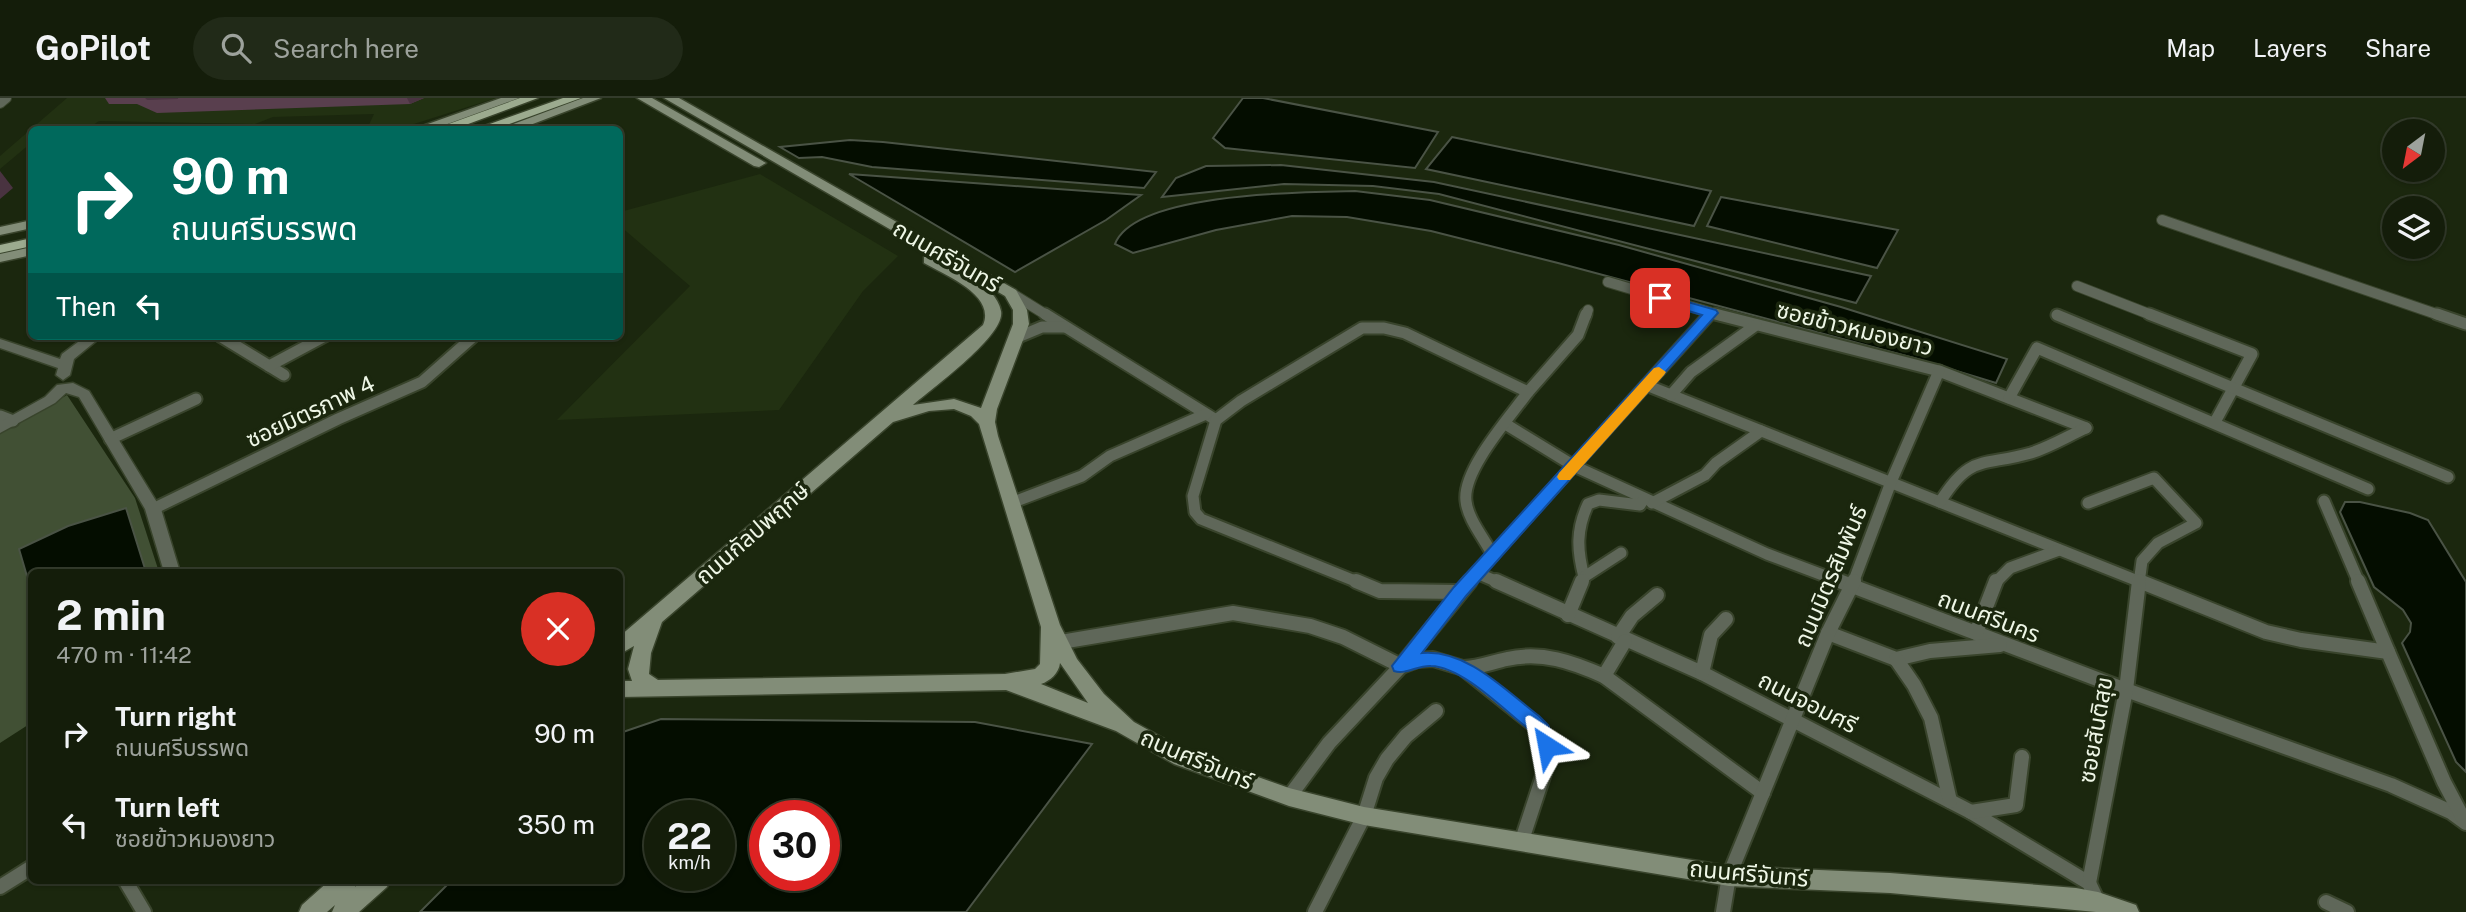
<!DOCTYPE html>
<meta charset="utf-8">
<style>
:root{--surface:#141d0a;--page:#212a18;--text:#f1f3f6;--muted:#9da29c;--line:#333b2b}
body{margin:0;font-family:"Public Sans","Noto Sans Thai",sans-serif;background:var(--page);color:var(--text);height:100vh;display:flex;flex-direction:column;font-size:26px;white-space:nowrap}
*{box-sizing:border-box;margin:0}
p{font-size:23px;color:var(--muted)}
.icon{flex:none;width:38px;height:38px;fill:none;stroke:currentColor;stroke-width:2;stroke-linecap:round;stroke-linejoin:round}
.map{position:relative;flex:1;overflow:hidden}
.details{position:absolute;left:28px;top:471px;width:595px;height:315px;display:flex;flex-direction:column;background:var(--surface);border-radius:10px;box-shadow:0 2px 5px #0004,0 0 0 2px var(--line)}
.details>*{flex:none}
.banner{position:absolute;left:28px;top:28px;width:595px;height:214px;border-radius:10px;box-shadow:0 2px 5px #0004,0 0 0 2px var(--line);background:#00695c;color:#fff;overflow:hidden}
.needle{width:46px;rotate:212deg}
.buttons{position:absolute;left:2382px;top:21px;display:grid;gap:14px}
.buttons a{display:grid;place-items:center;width:63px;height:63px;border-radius:50%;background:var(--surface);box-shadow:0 2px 5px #0004,0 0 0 2px var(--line);font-size:35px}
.speed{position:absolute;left:644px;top:702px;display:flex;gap:14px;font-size:35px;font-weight:700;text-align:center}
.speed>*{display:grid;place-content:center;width:91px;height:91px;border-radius:50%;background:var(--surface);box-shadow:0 2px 5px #0004,0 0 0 2px var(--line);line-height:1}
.speed small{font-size:18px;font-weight:400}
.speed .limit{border:10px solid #d22;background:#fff;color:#111}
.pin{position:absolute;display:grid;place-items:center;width:60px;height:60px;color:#fff;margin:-30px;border-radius:14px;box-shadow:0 4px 10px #0006}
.me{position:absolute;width:77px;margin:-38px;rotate:326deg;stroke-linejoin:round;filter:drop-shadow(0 0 5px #0008)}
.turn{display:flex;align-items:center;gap:24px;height:147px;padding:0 28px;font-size:32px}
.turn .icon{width:91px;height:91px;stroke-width:2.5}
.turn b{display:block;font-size:49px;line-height:60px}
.then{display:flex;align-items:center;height:66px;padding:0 28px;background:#0003;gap:14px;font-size:26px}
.round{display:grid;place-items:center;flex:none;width:74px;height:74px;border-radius:37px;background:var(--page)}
.headline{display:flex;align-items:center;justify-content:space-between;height:119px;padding:0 28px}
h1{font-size:42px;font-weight:700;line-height:52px}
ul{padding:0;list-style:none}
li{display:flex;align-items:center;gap:21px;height:91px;padding:0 28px}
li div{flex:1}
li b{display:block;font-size:26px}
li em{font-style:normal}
header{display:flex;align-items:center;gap:42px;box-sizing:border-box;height:98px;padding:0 35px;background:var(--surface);border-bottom:2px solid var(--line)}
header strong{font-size:33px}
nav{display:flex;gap:38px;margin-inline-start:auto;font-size:24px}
.search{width:490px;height:63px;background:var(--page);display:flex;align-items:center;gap:18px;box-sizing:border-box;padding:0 24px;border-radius:38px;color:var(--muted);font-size:26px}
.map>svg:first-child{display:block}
.built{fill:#223112}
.green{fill:#415034}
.water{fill:#040d00;stroke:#4a5345;stroke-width:2;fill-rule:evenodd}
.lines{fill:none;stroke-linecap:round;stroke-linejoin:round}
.minor-far2-casing{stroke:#39442c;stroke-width:12}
.minor-far1-casing{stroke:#39442c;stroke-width:15}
.minor-casing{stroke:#39442c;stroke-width:18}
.tertiary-casing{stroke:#39442c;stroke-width:3}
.secondary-casing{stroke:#39442c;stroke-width:3}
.primary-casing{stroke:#39442c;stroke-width:3}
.minor-far2{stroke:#5f6759;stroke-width:10}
.minor-far1{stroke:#5f6759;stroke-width:11}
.minor{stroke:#5f6759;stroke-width:14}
.tertiary{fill:#5f6759;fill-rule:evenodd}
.secondary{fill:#828d78;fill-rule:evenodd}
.primary{fill:#9cab8f;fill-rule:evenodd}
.wall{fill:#593f4e}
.shaded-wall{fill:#493340}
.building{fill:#68495b;stroke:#493340;stroke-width:2}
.route{fill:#1a73e8;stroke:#114b97;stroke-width:2}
.slow{fill:#f59e0b}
.labels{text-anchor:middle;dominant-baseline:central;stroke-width:7;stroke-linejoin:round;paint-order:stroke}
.street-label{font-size:23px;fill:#eef6e6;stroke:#1b270e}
</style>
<header>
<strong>GoPilot</strong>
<div class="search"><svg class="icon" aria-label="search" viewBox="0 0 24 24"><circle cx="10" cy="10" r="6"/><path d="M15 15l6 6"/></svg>Search here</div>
<nav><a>Map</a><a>Layers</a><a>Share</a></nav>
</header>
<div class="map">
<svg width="2466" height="814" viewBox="0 0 2466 814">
<rect width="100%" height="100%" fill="#1b270e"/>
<g class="built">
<polygon points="67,0 496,0 398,31 367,31 374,16 273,19 255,26 99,23 87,31 32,32 31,45 0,71 0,58"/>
<polygon points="760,76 898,158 863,193 779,312 557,322 690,188 620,128 620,114"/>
</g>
<polygon class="green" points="67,297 135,400 159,474 146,474 126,410 19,451 31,492 31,625 0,645 0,335"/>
<g class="water">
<polygon points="1243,0 1263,0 1438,34 1415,70 1225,50 1213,40"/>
<polygon points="1452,39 1711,93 1694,128 1426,71"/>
<polygon points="850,42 883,44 1156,74 1144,90 872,69 822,59 799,60 780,49"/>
<polygon points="1281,67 1434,84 1871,178 1856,205 1439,96 1373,88 1284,86 1162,99 1176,80 1206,68"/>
<polygon points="849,76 1141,97 1106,122 1015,174"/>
<path d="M1355 93 1430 102 1619 147 1841 209 2007 261 1996 285 1914 260 1558 165 1431 133 1347 119 1292 118 1216 132 1133 155 1115 146C1135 94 1306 94 1355 93Z"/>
<polygon points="1721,99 1898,132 1877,170 1707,128"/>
<polygon points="2345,404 2360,404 2410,415 2428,422 2466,484 2466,674 2456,664 2402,545 2410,534 2411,525 2403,512 2374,489 2340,414"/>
<polygon points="126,410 146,474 32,474 31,492 19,451 68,428"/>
<path d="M661 621 975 624 1092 646 966 814H420L452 782H620V635ZM660 718H719V777H660ZM765 718H824V777H765Z"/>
</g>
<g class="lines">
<g class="minor-far2-casing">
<g id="minor-far2">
<polyline points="0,5 6,0"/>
<polyline points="2162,122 2442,218"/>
<polyline points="1608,184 1722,218"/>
<polyline points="2077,188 2154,218"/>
<polyline points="1011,195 1048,218"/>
<polyline points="1586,218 1588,212"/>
<polyline points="1709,218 1711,215"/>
</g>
</g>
<g class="minor-far1-casing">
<g id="minor-far1">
<polyline points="1045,216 1216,322"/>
<polyline points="1715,216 1939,273 2086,330"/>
<polyline points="2149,216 2252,256 2215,324"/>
<polyline points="2437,216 2466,226"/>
<polyline points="2057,217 2448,379"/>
<polyline points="220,238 284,277"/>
<polyline points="1018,239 1042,229 1064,229"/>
<polyline points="269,268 325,238"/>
<polyline points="1646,287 2143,485"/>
<polyline points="1528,294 1578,237 1586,216"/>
<polyline points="1671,297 1691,274 1756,227"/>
<polyline points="2009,300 2037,250 2368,391"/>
<polyline points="0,318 13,323"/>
<polyline points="1507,327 1574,368 1767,456 1844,485"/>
<polyline points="110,341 196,301"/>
<polyline points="2324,403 2359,485"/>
<path d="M1940 404C1971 355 1982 369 2031 355 2050 349 2068 338 2086 330"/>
<polyline points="1011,405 1082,378 1110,358 1206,316"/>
<polyline points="1652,405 1705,377 1716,365 1761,333"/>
<polyline points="2088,405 2154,380 2196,425 2158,445 2142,463 2139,485"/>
<polyline points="153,411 338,321 422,284 474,238"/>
<polyline points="1477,475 1500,485"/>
<path d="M1584 479C1577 452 1576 432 1588 406L1599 402 1640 407 1644 401"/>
<path d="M1360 485 1201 421 1195 414 1193 398 1216 322 1241 303 1362 230H1384L1405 235 1528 294C1510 319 1462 372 1466 403 1468 422 1485 441 1493 458"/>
<polyline points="1468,485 1710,216"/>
<polyline points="1581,485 1584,479 1621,455"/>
<polyline points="1853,485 1891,384 1939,273"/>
<polyline points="1995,485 2010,470 2059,452"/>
</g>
</g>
<g class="minor-casing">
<g id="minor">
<polyline points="1356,483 1380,493 1460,494"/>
<polyline points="1496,483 1702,575 1971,714 2089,785 2098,804"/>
<polyline points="1839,483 2126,592 2391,687 2451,714 2466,725"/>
<polyline points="2139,483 2266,534 2301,542 2388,554 2444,684 2464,722"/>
<polyline points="2358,483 2388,554"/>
<polyline points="1568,517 1582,483"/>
<polyline points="1828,535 1896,561 1930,553 2000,547"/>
<polyline points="1976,535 1996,483"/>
<polyline points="1618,539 1632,518 1657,497"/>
<polyline points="1061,544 1233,515 1310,528 1343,539 1401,568 1417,562 1433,561 1463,570 1542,633 1549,660 1521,745"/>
<polyline points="1896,561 1914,587 1931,620 1950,703"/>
<path d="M1463 570C1479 570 1492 564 1507 561 1542 553 1572 564 1604 578L1625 543"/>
<polyline points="1702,575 1711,537 1726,521"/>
<polyline points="1604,578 1763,695"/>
<polyline points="1289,699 1329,645 1401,568 1470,483"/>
<polyline points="1971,714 2016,707 2022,659"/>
<polyline points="125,782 144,814"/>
<polyline points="2089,785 2126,592 2139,483"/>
<polyline points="0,789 32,769"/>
<polyline points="2326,804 2347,814"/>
<polyline points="1315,814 1364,718 1376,680 1387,661 1406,638 1436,613"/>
<polyline points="1723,814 1729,778 1828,535 1854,483"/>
</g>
</g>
<g class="tertiary-casing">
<g id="tertiary">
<polygon points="86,238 102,238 74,261 70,277 63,282 56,277 58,270 0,250 0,241 60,261 62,256"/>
<polygon points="73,285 89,293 161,411 180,474 164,474 145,411 79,299 66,295 55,305 0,335 0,324 45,299 57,287"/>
</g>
</g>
<g class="secondary-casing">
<g id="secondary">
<polygon points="501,0 519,0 431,32 411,32"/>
<polygon points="583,0 601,0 517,32 497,32"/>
<polygon points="637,0 652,0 766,65 759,69 754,68"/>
<path d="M664 0H679L1016 192 1027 212 1029 226 997 311 995 324 998 338 1060 527 1077 561 1104 596 1134 624 1188 654 1289 690 1364 709 1729 768 1890 775 2076 790 2098 794 2136 807 2139 814H2096L1890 795 1729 788 1364 727 1289 708 1174 666 1116 633 1006 592 620 599V583H632L628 571 634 548 620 556V538L983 227C996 197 945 177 924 165V159H934C955 170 996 186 1001 213 1006 237 931 291 913 307L954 301 981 310 1013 226V212L1005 198ZM954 311 971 318 979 326 1041 529 1040 566 1035 571 1005 576 658 582 649 576 651 555 662 524 893 324 929 313ZM1060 565 1088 605 1041 586C1050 583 1059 575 1060 565Z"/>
<polygon points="32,122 32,130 0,137 0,129"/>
<polygon points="32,149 32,157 0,164 0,156"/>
<polygon points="330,782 358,782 355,789 363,782 390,782 387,789 359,814 332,814 335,807 327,814 299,814 302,807"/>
</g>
</g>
<g class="primary-casing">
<g id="primary">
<polygon points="520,0 538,0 452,32 432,32"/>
<polygon points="563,0 581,0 493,32 473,32"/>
<polygon points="32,140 32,148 0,155 0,147"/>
</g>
</g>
<use href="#minor-far2" class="minor-far2"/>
<use href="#minor-far1" class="minor-far1"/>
<use href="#minor" class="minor"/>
<use href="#tertiary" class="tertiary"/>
<use href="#secondary" class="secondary"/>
<use href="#primary" class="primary"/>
</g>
<polygon class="wall" points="105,0 424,0 410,6 157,15 137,6 109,6"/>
<g class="shaded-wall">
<polygon points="407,0 424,0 410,6"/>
<polygon points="0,73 13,90 0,101"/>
</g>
<polygon class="building" points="146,0 178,0 148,1"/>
<path class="route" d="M1660 196 1716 212 1718 215 1466 498 1422 555C1467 551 1506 593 1539 618L1548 627 1557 648 1554 654 1547 656 1541 654 1534 637 1526 629C1502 610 1462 569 1431 568 1418 567 1406 577 1394 573L1392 568 1454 489 1702 217 1655 203V197Z"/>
<polygon class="slow" points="1659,269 1666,274 1664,277 1570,382 1559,382 1557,379 1559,375 1654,270"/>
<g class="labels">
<g class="street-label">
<text transform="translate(947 158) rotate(30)">ถนนศรีจันทร์</text>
<text transform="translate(1855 230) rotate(14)">ซอยข้าวหมองยาว</text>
<text transform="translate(310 313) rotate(-25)">ซอยมิตรภาพ 4</text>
<text transform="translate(752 435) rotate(-41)">ถนนกัลปพฤกษ์</text>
<text transform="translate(1830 478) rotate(-67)">ถนนมิตรสัมพันธ์</text>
<text transform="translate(1989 518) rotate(21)">ถนนศรีนคร</text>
<text transform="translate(1808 604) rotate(27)">ถนนจอมศรี</text>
<text transform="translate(2095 632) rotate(-80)">ซอยสันติสุข</text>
<text transform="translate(1197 661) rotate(23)">ถนนศรีจันทร์</text>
<text transform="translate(1749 775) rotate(5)">ถนนศรีจันทร์</text>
</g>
</g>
</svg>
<div class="buttons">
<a><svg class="needle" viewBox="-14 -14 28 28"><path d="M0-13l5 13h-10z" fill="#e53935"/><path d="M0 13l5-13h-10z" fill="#9da29c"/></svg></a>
<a><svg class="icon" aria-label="layers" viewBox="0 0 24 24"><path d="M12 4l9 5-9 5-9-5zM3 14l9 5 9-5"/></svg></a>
</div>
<div class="speed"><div>22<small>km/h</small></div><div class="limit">30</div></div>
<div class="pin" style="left:1660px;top:200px;background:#d93025"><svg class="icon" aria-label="arrive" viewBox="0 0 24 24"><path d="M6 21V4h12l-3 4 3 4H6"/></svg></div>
<svg class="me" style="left:1547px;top:648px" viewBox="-20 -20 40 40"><path d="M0-17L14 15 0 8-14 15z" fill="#1a73e8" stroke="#fff" stroke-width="4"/></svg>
<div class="banner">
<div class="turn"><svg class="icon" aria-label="right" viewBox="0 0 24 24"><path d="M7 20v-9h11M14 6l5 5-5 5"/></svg><div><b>90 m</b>ถนนศรีบรรพด</div></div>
<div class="then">Then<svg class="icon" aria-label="left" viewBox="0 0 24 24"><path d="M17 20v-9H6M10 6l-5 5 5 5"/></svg></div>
</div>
<section class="details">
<div class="headline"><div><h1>2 min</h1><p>470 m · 11:42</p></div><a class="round" style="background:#d93025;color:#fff"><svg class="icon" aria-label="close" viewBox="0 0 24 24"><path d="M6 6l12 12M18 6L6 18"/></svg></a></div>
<ul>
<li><svg class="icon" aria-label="right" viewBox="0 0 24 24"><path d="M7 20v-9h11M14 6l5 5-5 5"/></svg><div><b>Turn right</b><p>ถนนศรีบรรพด</p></div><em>90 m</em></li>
<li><svg class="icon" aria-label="left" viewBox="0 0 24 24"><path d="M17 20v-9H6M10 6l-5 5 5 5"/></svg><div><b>Turn left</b><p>ซอยข้าวหมองยาว</p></div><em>350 m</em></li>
</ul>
</section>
</div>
